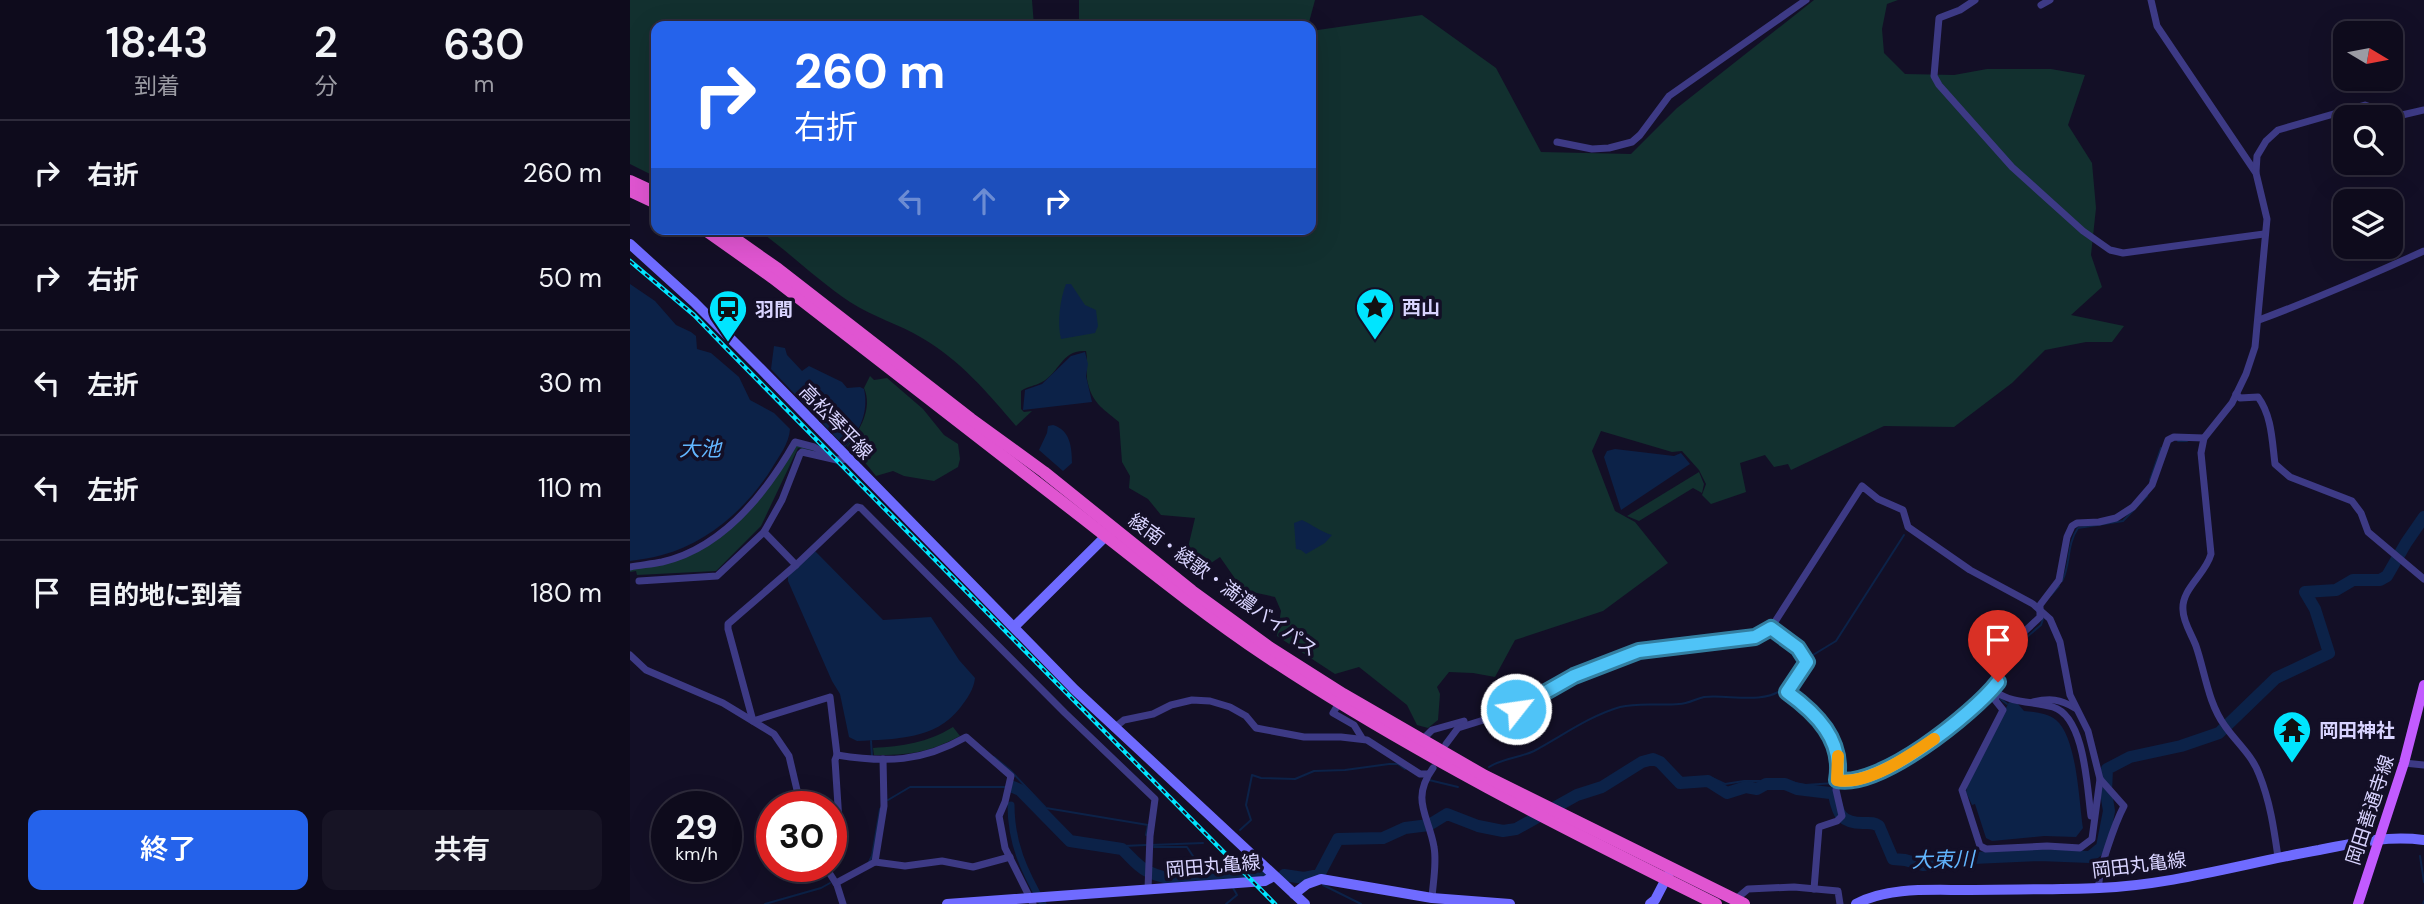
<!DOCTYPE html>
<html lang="ja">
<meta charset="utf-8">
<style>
:root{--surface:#0e0b1c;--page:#171425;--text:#f1f3f6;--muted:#9b9ba3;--line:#2e2b3b;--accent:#2563eb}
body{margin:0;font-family:"DM Sans","Noto Sans JP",sans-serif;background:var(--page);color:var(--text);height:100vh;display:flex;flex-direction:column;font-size:26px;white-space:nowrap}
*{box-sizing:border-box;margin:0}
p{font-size:23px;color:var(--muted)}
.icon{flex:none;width:38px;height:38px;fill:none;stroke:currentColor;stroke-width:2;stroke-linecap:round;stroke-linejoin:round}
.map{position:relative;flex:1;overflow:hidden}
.sheet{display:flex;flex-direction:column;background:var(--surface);width:630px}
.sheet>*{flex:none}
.banner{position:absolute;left:21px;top:21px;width:665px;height:214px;border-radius:14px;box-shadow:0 7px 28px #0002,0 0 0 2px var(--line);background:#2563eb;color:#fff;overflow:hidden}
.needle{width:46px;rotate:100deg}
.tools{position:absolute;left:1703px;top:21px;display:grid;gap:14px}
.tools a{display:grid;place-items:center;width:70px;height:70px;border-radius:14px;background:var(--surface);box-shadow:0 7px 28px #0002,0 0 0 2px var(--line);font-size:35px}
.speed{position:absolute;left:21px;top:791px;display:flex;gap:14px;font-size:35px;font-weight:700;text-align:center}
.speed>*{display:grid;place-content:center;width:91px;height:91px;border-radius:50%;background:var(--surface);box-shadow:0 7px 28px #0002,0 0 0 2px var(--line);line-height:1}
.speed small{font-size:18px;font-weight:400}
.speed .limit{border:10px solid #d22;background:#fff;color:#111}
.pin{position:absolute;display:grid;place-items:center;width:60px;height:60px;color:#fff;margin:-72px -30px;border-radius:50% 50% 50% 0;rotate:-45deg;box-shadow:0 0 7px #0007}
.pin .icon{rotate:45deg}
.me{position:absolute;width:77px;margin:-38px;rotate:60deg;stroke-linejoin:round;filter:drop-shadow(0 0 5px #0008)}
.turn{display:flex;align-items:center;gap:24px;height:147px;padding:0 28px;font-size:32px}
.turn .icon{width:91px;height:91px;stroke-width:2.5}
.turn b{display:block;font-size:49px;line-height:60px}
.lanes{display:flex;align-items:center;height:66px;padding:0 28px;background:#0003;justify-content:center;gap:35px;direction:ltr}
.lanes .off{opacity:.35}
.eta{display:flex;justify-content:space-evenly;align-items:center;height:119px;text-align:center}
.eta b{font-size:42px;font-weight:600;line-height:49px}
.primary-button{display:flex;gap:14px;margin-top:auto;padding:14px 28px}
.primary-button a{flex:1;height:80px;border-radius:14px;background:var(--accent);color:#fff;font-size:28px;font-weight:600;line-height:80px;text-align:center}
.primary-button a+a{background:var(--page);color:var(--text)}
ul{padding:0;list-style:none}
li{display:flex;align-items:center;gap:21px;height:105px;padding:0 28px;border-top:2px solid var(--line)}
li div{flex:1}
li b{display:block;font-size:26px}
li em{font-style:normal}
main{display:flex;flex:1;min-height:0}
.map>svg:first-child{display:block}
.green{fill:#12302f}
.water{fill:#0c2248}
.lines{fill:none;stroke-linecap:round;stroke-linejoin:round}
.stream{stroke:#0c2248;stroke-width:2}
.canal{stroke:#0c2248;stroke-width:7}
.river{stroke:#0c2248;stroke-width:12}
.minor{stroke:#3d3a85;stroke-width:7}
.secondary{stroke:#6f6bff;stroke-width:10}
.primary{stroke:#c25bff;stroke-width:10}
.trunk{stroke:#e055d1;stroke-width:12}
.rail-casing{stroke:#00e5ff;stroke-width:4.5}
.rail{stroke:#130f26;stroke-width:2;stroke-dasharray:5;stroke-linecap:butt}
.route-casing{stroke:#337fa1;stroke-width:18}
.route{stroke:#4fc3f7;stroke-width:12}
.slow{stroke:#f59e0b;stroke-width:12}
.labels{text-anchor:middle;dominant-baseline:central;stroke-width:7;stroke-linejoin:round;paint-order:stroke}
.poi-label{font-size:19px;font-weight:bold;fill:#d9d4ff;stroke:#130f26;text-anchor:start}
.street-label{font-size:19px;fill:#d9d4ff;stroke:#130f26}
.water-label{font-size:21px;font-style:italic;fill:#62b6ff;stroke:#130f26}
</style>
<main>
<section class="sheet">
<div class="eta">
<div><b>18:43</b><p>到着</p></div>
<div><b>2</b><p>分</p></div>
<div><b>630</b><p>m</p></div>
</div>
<ul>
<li><svg class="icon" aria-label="right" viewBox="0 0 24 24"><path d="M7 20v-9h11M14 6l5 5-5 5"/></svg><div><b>右折</b></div><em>260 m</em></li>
<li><svg class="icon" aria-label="right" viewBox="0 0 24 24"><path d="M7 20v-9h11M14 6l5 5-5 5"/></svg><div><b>右折</b></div><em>50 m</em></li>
<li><svg class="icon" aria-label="left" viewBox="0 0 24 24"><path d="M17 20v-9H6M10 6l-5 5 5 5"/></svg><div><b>左折</b></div><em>30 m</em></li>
<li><svg class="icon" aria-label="left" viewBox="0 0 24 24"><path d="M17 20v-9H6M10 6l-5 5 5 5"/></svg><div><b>左折</b></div><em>110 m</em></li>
<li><svg class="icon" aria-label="arrive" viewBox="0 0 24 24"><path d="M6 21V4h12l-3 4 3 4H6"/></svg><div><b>目的地に到着</b></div><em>180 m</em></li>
</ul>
<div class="primary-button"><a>終了</a><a>共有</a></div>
</section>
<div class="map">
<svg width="1794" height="904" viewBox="0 0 1794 904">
<rect width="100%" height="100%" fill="#130f26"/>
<g class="green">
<polygon points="0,0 402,0 404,26 26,26 26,177 0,164"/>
<polygon points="449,0 685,0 678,26 449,26"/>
<path d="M1184 0H1268L1257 4 1252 29 1254 53 1275 74 1324 75 1357 69H1421L1455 75 1438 125 1462 163 1466 208 1461 255 1472 287 1441 315 1494 326 1482 342H1456L1415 350 1382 383 1324 427 1254 426 1161 470 1158 464 1144 467 1135 455 1110 463 1116 492 1081 504 1072 495 1076 484 1069 470 1052 451 1042 452 971 431 962 451 985 511 1005 522 1038 563 973 611 885 640 865 677 843 673 819 672 807 687 810 694 808 720 798 728 787 725 777 705 729 667 705 674 647 636 651 611 645 597 613 590 590 557 575 567 556 556 565 518 531 515 518 499 499 488 500 476 492 462 489 422C472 408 461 402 457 379 456 369 458 361 456 351 432 349 430 372 412 382 405 386 398 386 391 391V409L394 412 402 411 386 426C358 393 330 360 292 338 269 324 243 317 220 302 187 280 159 252 127 229H681V31L792 15 866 68 911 152 1001 154 1047 108Z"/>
<path d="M240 376 244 380 257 378 293 409 314 435 328 444 330 459 328 467 304 481 274 476 263 471 246 476C237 464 228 455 217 446 230 431 243 408 234 388Z"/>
<polygon points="168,445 189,452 168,448 131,526 86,571 7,575 6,571 0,572 0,568 41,562 104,524 164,446"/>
<polygon points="1069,472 1074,484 1072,493 1063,488 1009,521 997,516"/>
<path d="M323 727 330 736C297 753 280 755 244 755L243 748C273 746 297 743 323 727Z"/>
</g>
<g class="water">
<path d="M0 284 25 301 46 325 61 332 66 336 67 349 81 353 109 377 120 400 144 413 160 429C159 444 149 456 142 468 118 507 78 543 32 555 22 558 11 559 0 561Z"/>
<path d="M436 284H441L455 305 466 310 468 326 465 333 431 339C427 323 430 299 436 284Z"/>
<path d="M144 346 155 348 157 355 172 371 179 366 212 382 217 388 230 387 234 389C239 412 230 431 215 447L141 369Z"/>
<polygon points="455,352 458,364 456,376 462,402 393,410 395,390 412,384 441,356"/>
<path d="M423 425C440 430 442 447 442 463L433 471 409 450 417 433 418 426Z"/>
<polygon points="985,449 1044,456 1051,453 1060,464 991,510 974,457 977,451"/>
<path d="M672 520C683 525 691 532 702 535L695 543 676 554 671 550 666 549 664 523Z"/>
<path d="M185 551 253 620 301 617 329 660 345 678C344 689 337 699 330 708 305 740 265 739 227 741L219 737 210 694 202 681 158 581V576Z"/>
<path d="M1379 702 1388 704 1394 711C1405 712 1417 713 1426 720 1447 737 1449 802 1453 828L1446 837 1414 836 1362 841 1356 838 1345 804 1342 805 1336 792 1337 786Z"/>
</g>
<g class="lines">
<g class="stream">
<polyline points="1548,441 1557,441"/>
<polyline points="1520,480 1531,448"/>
<path d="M1432 581C1441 565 1436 545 1448 528L1493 521 1517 496"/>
<polyline points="1421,595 1429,586"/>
<polyline points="1380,656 1384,648 1411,625 1413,619"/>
<polyline points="1178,658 1206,641 1274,535"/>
<polyline points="1368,697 1377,704"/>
<polyline points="241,741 242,756"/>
<polyline points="1299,747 1319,734 1362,695"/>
<polyline points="364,757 380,770 416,808 518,825 516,835"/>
<path d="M859 767C873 758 889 758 904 751 932 736 959 716 990 707 1010 702 1028 706 1049 704 1058 704 1065 699 1074 697 1098 694 1131 705 1153 689 1161 684 1166 671 1171 663"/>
<polyline points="799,780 828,787"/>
<polyline points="1073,781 1082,778 1095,784 1114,781 1156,781 1175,785 1205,783"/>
<polyline points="1228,783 1242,779"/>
<polyline points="258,800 280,787 375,787"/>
<polyline points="408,807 443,840 493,846 516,845"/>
<polyline points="610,830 621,820 616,805 622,775 631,778 665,779 684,771 715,770 759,764 768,764 775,769"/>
<polyline points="521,845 573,843"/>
<polyline points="524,847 557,847 574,873 593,875 596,878"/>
<polyline points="1790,856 1794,882"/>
<polyline points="239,862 242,856 250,809"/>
<polyline points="693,885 731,904"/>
<polyline points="135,904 191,888 200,883"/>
<polyline points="596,904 607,895 602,886"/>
<polyline points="1793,904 1794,901"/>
</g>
<path class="canal" d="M381 805C381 843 394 871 413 904"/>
<g class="river">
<path d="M383 787 390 790 440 841 492 849C501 857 506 865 517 871 541 883 575 883 600 878 612 876 619 868 632 872"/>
<path d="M654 875 674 878 689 875 708 839 753 838 775 828 799 825 817 814 848 826 873 831 886 829 947 795 972 787 1012 762 1023 759 1030 762 1050 783 1078 781 1097 793 1116 787 1127 789 1136 784H1155L1167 789 1200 793 1204 795C1208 814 1211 823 1233 823 1240 823 1243 822 1249 826L1263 859 1275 860 1293 865 1343 858 1409 855 1460 857 1472 847 1479 811 1476 792 1477 769 1500 757 1551 746 1589 733 1646 678 1699 653 1685 609 1675 592 1706 590 1723 580H1750L1757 576 1776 543 1794 517"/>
</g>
<g class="minor">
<polyline points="1345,0 1330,10 1309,18 1304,76 1309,85 1382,167 1453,231 1480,250 1493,253 1634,234"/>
<path d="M1521 0 1527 26 1626 173 1637 219 1625 347 1616 374 1602 403 1574 438 1571 453 1581 554C1576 574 1551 589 1553 610 1553 622 1562 635 1566 646 1575 672 1578 703 1595 726 1606 742 1622 755 1629 774 1640 801 1644 829 1648 857"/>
<polyline points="1411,5 1420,0"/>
<polyline points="927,142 962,149 979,148 1002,142 1010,135 1039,96 1176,0"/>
<polyline points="1626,172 1627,156 1636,141 1648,130 1735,105 1762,115 1772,115 1794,110"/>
<path d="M1629 320C1685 299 1739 276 1794 251"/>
<path d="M1606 394 1610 398 1628 397C1642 416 1642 441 1645 464L1660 477 1722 501 1731 513 1738 532 1794 579"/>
<polyline points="166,565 227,507 231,508 435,713 525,799 520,836 518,889"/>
<path d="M0 567C11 565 22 564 32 562 93 548 136 493 165 442L184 447 198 455"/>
<polyline points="9,581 87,576 134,532"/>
<polyline points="1141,628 1168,648 1177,662 1157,692 1182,711 1204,745 1209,758 1209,767 1206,790 1212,816 1207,821 1189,827 1184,889"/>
<polyline points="0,655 16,670 93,703 144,734 159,756 171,807"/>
<path d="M1366 692C1383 704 1404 701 1423 707 1455 717 1457 788 1461 816"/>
<polyline points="1367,694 1365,700 1373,710 1332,790 1350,846 1356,849 1417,846 1450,848 1462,839 1470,779"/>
<path d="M1403 702C1420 698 1430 699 1445 708"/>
<polyline points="709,703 703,713 724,725 732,738"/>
<polyline points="484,728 494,720 523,714 541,705 562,700 580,701 600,707 616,716 626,728 674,737 711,737 737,740 790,774 798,774"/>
<polyline points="792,740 802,730 834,721"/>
<path d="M816 744 828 728 876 713 944 676 1009 651 1125 637 1141 628 1232 486 1248 499 1273 510 1278 527 1340 570 1403 604 1420 619 1430 642 1440 695 1458 731 1470 779 1494 806C1486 821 1467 873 1469 888"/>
<path d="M207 755C256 763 292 762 336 737L381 776 375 802 369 816 375 848 403 904"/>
<polyline points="253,759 254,806 245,862 275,866 312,861 343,867 380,857"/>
<polyline points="1774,763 1794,765"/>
<path d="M1207 780C1253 790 1330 718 1362 689L1368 682 1380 645 1410 617V605L1429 580 1437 537 1442 526 1447 523 1469 522 1486 518 1503 507 1522 485 1538 440 1544 437 1574 438"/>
<polyline points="209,821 205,760 207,755 200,697 123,721 98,629 98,624 166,565 134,532 152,500 170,454 172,452 207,460 217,459"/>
<polyline points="195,866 207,885 213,904"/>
<polyline points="206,883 245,862"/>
<path d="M802 898C803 882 807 863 804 847 799 816 780 800 803 768"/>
<polyline points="1106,899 1118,889 1164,887 1208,891 1210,904"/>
</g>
<g class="secondary">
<polyline points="0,244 64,302 131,369 445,690 675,904"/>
<polyline points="384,627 481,531"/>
<polyline points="664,894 677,884 691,879 802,898 880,904"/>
<polyline points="317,904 635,881 644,876"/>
<polyline points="1020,904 1025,900 1038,875"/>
<path d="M1226 904C1257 887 1300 890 1335 890 1380 889 1424 890 1469 888 1543 885 1615 863 1689 850 1724 843 1758 835 1794 840"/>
</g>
<polyline class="primary" points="1728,904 1774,763 1794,685"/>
<g class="trunk">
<polyline points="0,181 26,193"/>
<polyline points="0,191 26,203"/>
<path d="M74 229 143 278C247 358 350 439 454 519 514 566 573 614 636 656 779 751 933 828 1086 904"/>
<polyline points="91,229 148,269 341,419 414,472 562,591 639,647 713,694 855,776 1114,904"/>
</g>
<g class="rail-casing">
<polyline id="rail" points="0,261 64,315 95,347 645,904"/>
</g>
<use href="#rail" class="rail"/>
</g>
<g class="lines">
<g class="route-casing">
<path id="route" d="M886 709 944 676 1009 651 1125 637 1141 628 1168 648 1177 662 1157 692C1186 713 1214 740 1207 780 1249 789 1343 714 1368 682"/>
</g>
<use href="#route" class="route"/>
<path class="slow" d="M1208 756 1207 780C1237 786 1281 755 1304 739"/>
</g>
<defs>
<g id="sight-pin" transform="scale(2.0125)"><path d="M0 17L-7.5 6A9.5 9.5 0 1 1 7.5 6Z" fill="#00e5ff" stroke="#130f26"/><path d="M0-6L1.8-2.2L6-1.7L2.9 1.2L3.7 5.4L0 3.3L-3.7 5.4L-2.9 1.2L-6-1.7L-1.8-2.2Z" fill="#111"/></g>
<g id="station-pin" transform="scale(2.0125)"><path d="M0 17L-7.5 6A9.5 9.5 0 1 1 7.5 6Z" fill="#00e5ff" stroke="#130f26"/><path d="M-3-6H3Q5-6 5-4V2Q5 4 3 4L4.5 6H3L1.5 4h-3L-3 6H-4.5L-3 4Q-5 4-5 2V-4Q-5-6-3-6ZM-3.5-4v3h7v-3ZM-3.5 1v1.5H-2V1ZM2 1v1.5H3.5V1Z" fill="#111"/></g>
<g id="temple-pin" transform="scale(2.0125)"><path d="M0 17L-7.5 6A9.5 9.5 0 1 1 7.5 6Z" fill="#00e5ff" stroke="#130f26"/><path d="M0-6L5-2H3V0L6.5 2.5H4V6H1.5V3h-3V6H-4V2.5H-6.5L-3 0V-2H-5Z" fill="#111"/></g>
</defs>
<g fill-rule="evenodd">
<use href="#sight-pin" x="745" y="307"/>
<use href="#station-pin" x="98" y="309"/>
<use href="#temple-pin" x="1662" y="730"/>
</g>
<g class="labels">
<g class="poi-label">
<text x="772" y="307">西山</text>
<text x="125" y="309">羽間</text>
<text x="1689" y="730">岡田神社</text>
</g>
<g class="street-label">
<text transform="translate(206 422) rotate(46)">高松琴平線</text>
<text transform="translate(593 585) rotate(36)">綾南・綾歌・満濃バイパス</text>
<text transform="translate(1740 810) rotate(-72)">岡田善通寺線</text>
<text transform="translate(1509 865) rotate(-7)">岡田丸亀線</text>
<text transform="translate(583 866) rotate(-5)">岡田丸亀線</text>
</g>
<g class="water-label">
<text x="70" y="449">大池</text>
<text transform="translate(1313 860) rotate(-1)">大束川</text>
</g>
</g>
</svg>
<div class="tools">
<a><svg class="needle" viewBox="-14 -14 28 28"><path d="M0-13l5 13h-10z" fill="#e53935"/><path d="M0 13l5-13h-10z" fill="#9b9ba3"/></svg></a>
<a><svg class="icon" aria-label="search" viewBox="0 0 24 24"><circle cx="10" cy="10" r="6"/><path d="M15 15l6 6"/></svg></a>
<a><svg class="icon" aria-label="layers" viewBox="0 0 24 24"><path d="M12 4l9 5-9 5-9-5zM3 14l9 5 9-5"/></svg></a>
</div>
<div class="speed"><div>29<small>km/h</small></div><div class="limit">30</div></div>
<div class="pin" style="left:1368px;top:682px;background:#d93025"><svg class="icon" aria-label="arrive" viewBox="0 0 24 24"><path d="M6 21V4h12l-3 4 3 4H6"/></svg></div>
<svg class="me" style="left:886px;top:709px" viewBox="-20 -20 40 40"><circle r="17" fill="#4fc3f7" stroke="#fff" stroke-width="3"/><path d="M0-11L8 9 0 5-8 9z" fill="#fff"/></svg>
<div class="banner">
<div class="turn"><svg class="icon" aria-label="right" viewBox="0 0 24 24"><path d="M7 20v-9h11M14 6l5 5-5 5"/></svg><div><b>260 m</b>右折</div></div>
<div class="lanes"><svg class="icon off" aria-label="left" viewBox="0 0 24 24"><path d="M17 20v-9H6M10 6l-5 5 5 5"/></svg><svg class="icon off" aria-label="ahead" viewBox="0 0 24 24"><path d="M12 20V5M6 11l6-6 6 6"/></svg><svg class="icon" aria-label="right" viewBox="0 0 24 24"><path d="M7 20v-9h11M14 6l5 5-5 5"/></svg></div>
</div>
</div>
</main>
